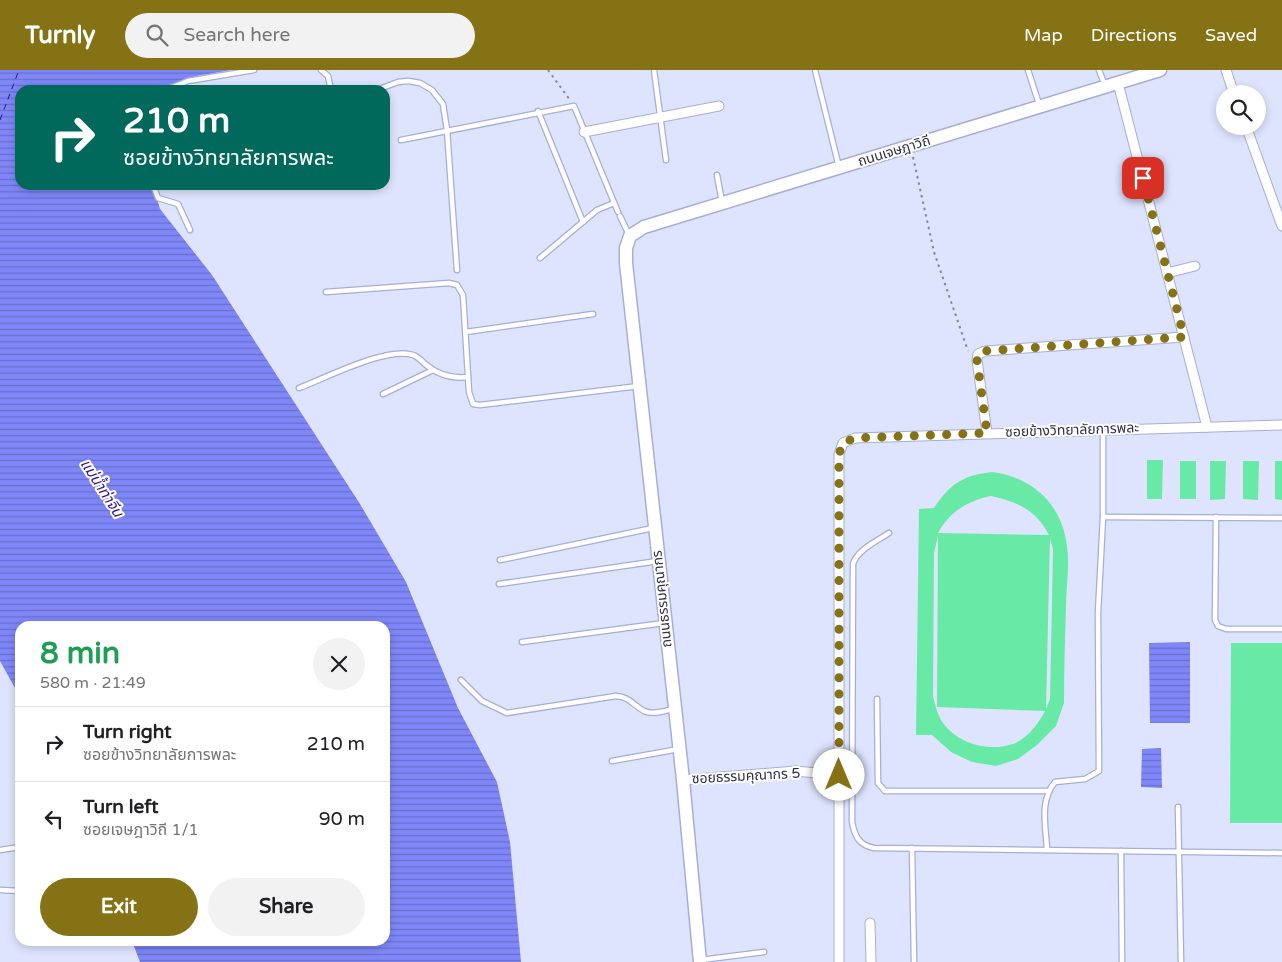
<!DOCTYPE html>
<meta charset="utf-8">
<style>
:root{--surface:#fff;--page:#f2f2f2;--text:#202124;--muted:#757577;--line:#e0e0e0;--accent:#847214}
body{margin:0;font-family:"Varela Round","Noto Sans Thai",sans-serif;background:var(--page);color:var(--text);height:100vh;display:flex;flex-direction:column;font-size:19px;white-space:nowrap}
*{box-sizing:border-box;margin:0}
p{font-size:16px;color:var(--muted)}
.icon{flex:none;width:28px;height:28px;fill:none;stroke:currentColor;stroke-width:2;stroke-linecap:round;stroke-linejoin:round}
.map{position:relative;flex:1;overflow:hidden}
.drawer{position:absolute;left:15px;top:551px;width:375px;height:325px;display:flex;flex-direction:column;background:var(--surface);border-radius:15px;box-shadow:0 2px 8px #0003}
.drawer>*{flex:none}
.banner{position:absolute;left:15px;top:15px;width:375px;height:105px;border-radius:15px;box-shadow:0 2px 8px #0003;background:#00695c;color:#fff;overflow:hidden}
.buttons{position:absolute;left:1216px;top:15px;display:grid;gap:10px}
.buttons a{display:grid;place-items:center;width:50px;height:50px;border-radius:50%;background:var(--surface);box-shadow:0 2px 8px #0003;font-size:25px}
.pin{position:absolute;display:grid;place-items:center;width:42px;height:42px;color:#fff;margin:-21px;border-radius:10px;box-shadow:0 2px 8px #0006}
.me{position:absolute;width:55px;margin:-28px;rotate:0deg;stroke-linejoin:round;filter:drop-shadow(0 0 4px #0008)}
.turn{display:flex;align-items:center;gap:18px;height:105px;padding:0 25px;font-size:22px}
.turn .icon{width:65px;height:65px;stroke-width:2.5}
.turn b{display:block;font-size:35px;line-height:42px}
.round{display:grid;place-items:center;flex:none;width:52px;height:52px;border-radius:26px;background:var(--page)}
.summary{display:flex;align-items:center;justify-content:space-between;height:85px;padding:0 25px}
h1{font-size:30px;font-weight:700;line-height:38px;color:#1e9e55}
.cta{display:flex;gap:10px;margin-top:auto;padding:10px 25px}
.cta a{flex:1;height:58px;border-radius:30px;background:var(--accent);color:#fff;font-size:20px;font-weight:700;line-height:58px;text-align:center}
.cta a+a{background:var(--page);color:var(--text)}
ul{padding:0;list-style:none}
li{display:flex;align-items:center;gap:15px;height:75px;padding:0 25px;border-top:1px solid var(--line)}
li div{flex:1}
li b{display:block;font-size:19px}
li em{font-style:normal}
header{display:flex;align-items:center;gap:30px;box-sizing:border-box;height:70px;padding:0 25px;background:var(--accent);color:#fff}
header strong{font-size:24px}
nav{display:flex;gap:28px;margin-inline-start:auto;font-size:18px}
.search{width:350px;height:45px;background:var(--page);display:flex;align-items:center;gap:12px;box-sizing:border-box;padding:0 18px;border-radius:28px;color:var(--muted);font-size:19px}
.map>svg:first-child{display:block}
.pitch{fill:#69e9a6;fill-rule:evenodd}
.water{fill:url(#water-rules)}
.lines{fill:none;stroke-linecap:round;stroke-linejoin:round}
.ferry{stroke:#2d119a;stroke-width:1;stroke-dasharray:6 5;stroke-linecap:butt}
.lane-casing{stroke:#a7add8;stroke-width:7}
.street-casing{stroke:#a7add8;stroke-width:11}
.secondary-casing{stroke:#a7add8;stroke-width:15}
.path{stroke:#83879d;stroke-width:2;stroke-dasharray:2.5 4;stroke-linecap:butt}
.lane{stroke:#fff;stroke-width:4.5}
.street{stroke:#fff;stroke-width:9}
.secondary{stroke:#fff;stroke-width:12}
.route{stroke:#847214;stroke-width:9;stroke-dasharray:0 16.2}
.labels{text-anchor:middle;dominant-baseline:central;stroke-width:4;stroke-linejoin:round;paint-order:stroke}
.street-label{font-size:14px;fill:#2d3041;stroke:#fff}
.water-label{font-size:15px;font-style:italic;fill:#2d119a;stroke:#fff}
</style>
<header>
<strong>Turnly</strong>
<div class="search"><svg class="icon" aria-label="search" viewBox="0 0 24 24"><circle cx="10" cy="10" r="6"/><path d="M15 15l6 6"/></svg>Search here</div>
<nav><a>Map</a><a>Directions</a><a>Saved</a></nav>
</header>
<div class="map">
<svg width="1282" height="892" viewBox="0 0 1282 892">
<defs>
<pattern id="water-rules" width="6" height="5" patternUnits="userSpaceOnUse" patternTransform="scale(1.25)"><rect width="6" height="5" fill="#7f87f8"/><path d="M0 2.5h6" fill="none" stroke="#686fca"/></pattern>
</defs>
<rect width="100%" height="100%" fill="#dfe4fe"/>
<g class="pitch">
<polygon points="1147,390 1163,390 1162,429 1147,429"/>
<rect x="1180" y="391" width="16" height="38"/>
<polygon points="1210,391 1226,391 1225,429 1210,430"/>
<polygon points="1243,391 1259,391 1258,430 1243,429"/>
<polygon points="1275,391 1282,391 1282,430 1275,429"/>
<path d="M992 402C1032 407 1062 434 1067 476 1070 496 1066 517 1066 537 1065 569 1064 601 1064 633L1056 656 1037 675 1018 689 996 696 972 692 951 682 932 665H916L919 439 934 438C950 414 963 405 992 402ZM991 426C1018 432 1036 440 1049 465L938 463C950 441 968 431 991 426ZM938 466 937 637 1045 641C1039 653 1027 669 1013 674 987 683 951 672 939 646 936 640 935 633 933 627L934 483ZM1050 468 1053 479 1050 629 1046 639Z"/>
<polygon points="1231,573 1282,573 1282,753 1230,753"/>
</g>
<g class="water">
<polygon points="0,0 232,0 196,6 158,20 20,20 20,115 153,115 160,139 212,205 360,434 406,512 458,638 497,712 510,772 521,892 140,892 132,871 385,871 385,556 20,556 20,627 0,591"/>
<polygon points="1190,572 1190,653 1150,653 1149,573"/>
<polygon points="1161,678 1162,718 1141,717 1142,679"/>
</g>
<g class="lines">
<polyline class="ferry" points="0,50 19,0"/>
<g class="lane-casing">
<g id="lane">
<polyline points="321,0 328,6 331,20"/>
<polyline points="654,0 666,90"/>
<polyline points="815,0 839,97"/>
<polyline points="1028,0 1039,34"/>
<polyline points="1099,0 1105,16"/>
<polyline points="165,20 188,11 254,0"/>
<polyline points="377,20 398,12 408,11 420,13 432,20 443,34 447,60 457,200"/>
<polyline points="538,41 583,152"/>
<polyline points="401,70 574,36 618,142"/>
<polyline points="717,105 722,132"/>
<polyline points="153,115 158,128 178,134 190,160"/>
<polyline points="620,146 629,165"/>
<polyline points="540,188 597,140 614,133"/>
<polyline points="326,222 449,213 457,215 463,225 469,322 473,334 480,335 639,316"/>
<polyline points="466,262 593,244"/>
<path d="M299 318C326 308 387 276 413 285 417 286 422 291 425 294 438 305 451 309 468 307"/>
<polyline points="383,324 433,300"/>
<polyline points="1103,447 1282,448"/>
<polyline points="1216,447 1215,550 1218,556 1226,559 1282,559"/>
<path d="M889 463C877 471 857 480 853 494L852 752C855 767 859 775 874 778L1282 783"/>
<polyline points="500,490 653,458"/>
<polyline points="499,514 658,491"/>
<polyline points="522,572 664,553"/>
<path d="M461 610 482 631 507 643 616 626C630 627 633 635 644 641 653 645 664 641 673 639"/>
<polyline points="877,629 878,713 885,721 1048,721"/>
<polyline points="612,691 679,679"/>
<polyline points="1178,737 1181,892"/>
<polyline points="912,778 914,892"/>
<polyline points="0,780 20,777"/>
<path d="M1047 780C1046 757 1039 731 1055 712L1085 709 1099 701 1098 543 1103 447V360"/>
<polyline points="1121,781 1122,892"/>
<polyline points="0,820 20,821"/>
<polyline points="701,890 764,882"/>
</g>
</g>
<g class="street-casing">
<g id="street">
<polyline points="1226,0 1234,24"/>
<polyline points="1118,13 1207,357"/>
<polyline points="1246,56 1282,156"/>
<polyline points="584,62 719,36"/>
<polyline points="1167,203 1195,196"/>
<polyline points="987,363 977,290 978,284 985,281 1184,267"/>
<polyline points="683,710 795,701 839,705"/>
<polyline points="870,853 871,892"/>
<polyline points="839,892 839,384 843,373 855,368 1282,355"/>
</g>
</g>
<g class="secondary-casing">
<polyline id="secondary" points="700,892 683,710 626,193 626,178 630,166 644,157 1160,0"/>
</g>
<g class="path">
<polyline points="548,0 570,30"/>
<polyline points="913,87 934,182 968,281"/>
</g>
<use href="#lane" class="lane"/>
<use href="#street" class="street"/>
<use href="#secondary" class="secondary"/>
</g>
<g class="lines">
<polyline class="route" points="839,705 839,384 843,373 855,368 987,363 977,290 978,284 985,281 1184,267 1143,108"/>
</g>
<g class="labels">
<g class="street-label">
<text transform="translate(894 81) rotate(-17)">ถนนเจษฎาวิถี</text>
<text transform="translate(1072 360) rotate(-2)">ซอยข้างวิทยาลัยการพละ</text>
<text transform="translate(662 529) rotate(-96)">ถนนธรรมคุณากร</text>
<text transform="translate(746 706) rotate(-3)">ซอยธรรมคุณากร 5</text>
</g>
<g class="water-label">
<text transform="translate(102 418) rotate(57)">แม่น้ำท่าจีน</text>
</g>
</g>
</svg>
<div class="buttons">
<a><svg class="icon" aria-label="search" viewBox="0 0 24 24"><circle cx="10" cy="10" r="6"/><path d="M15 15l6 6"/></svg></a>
</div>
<div class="pin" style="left:1143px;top:108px;background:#d93025"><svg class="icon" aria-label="arrive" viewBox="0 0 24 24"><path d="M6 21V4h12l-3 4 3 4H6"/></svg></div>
<svg class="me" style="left:839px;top:705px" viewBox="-20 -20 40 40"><circle r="19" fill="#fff"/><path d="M0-13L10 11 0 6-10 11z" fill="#847214"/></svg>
<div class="banner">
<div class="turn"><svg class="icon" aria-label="right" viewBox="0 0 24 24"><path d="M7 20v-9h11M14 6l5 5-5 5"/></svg><div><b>210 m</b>ซอยข้างวิทยาลัยการพละ</div></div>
</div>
<section class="drawer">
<div class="summary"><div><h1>8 min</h1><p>580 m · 21:49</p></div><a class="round"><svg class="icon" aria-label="close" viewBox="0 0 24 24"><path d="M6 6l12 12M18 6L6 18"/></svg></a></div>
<ul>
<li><svg class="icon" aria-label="right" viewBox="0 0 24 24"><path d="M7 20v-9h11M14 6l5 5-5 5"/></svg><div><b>Turn right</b><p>ซอยข้างวิทยาลัยการพละ</p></div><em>210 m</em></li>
<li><svg class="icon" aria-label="left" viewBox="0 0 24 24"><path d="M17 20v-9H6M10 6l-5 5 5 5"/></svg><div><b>Turn left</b><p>ซอยเจษฎาวิถี 1/1</p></div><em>90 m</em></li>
</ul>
<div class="cta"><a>Exit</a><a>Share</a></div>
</section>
</div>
